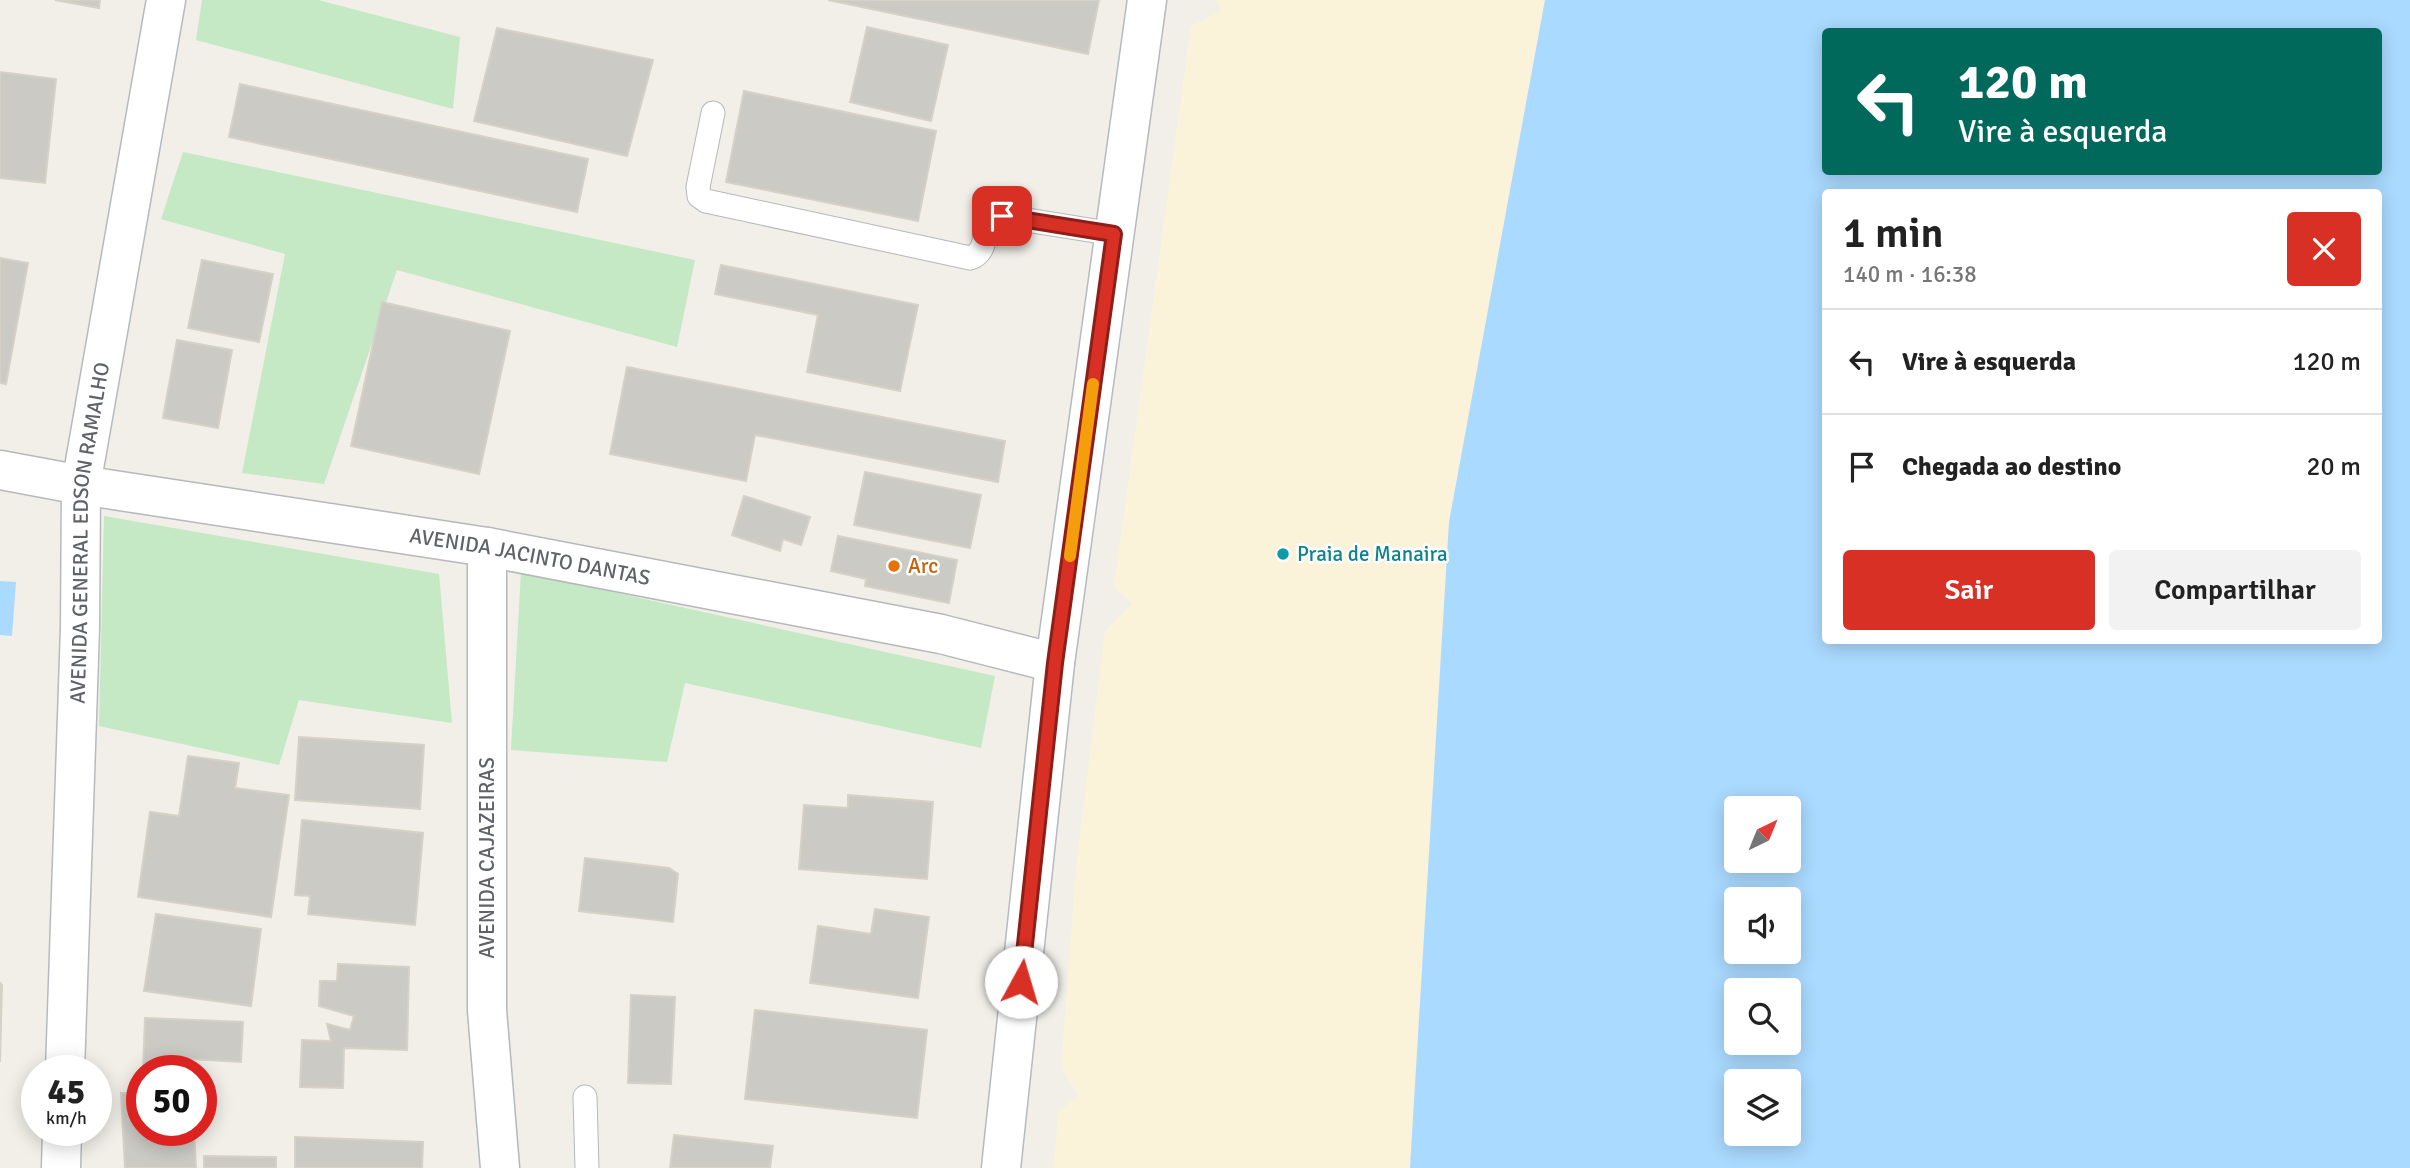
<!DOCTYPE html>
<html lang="pt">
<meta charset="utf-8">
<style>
:root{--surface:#fff;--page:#f2f2f2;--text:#222;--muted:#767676;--line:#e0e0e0;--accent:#d93025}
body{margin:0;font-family:Signika,sans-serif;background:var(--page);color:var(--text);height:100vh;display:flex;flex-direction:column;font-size:26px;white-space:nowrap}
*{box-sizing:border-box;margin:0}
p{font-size:23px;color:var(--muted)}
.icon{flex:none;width:38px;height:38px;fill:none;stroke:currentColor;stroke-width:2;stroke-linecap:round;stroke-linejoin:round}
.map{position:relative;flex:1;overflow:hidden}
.details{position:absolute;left:1822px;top:189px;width:560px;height:455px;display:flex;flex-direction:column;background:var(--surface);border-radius:7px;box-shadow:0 4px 18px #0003}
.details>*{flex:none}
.banner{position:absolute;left:1822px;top:28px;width:560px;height:147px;border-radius:7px;box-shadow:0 4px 18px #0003;background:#00695c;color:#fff;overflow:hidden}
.needle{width:46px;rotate:43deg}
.controls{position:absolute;left:1724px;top:796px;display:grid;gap:14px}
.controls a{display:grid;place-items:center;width:77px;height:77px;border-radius:7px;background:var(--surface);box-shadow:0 4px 18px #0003;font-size:35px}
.speed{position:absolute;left:21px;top:1055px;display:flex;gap:14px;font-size:35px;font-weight:700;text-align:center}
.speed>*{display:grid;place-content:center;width:91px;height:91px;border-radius:50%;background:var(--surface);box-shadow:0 4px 18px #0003;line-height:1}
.speed small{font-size:18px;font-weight:400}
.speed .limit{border:10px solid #d22;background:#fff;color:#111}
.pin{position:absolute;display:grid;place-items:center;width:60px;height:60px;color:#fff;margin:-30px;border-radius:14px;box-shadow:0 4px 10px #0006}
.me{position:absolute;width:77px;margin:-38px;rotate:6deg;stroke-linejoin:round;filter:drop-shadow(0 0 5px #0008)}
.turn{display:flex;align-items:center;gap:24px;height:147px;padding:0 21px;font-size:32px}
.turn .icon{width:91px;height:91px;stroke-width:2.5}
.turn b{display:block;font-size:49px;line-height:60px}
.round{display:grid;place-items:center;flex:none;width:74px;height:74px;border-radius:7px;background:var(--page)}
.summary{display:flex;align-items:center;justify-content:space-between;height:119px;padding:0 21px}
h1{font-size:42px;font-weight:600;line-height:52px}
.primary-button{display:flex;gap:14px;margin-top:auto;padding:14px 21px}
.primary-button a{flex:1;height:80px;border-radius:7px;background:var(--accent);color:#fff;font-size:28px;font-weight:600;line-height:80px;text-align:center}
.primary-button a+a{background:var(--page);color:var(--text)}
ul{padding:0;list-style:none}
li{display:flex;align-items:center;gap:21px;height:105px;padding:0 21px;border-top:2px solid var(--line)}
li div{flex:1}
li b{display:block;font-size:26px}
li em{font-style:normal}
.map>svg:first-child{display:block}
.green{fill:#c5e8c5}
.sand{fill:#fbf3d9}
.water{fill:#aadaff;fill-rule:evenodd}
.building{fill:#cccac5;stroke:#d6d1c6;stroke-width:2}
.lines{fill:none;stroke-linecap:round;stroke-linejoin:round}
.service-casing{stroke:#b5b8bc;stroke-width:25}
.minor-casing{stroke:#b5b8bc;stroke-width:41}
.secondary-casing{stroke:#b6babf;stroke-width:41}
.service{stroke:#fff;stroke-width:23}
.minor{stroke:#fff;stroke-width:38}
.secondary{stroke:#fff;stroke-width:38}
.route-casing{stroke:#8d1f18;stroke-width:18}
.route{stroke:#d93025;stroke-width:12}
.slow{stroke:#f59e0b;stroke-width:12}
.culture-dot{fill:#0f9aa8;stroke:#fff;stroke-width:2.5}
.food-dot{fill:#e8710a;stroke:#fff;stroke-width:2.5}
.labels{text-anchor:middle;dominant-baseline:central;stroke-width:5;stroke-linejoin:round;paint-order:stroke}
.street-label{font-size:21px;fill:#5f6368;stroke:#fff}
.culture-label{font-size:21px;fill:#0d838f;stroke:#fff;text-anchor:start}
.food-label{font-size:21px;fill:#c56008;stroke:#fff;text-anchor:start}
</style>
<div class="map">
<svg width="2410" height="1168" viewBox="0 0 2410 1168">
<rect width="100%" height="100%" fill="#f1efe8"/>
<g class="green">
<polygon points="202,0 318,0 460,37 453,109 196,40"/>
<polygon points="183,152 695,260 677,347 397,270 324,484 242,473 285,254 161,219"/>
<polygon points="104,516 439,574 452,723 299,700 279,765 99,726"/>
<polygon points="521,572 995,676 981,748 685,683 667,762 511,750"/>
</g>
<polygon class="sand" points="1216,0 1545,0 1449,522 1410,1168 1054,1168 1058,1112 1079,1095 1061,1068 1077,857 1105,632 1132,603 1114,587 1191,26 1221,11"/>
<g class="water">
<path d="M1545 0H2410V1168H1410L1449 522ZM1825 32H2378V172H1825ZM1825 192H2378V640H1825ZM1736 808H1788V861H1736ZM1736 900H1788V952H1736ZM1736 990H1788V1043H1736ZM1736 1082H1788V1134H1736Z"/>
<polygon points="0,581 16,582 12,636 0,635"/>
</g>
<g class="building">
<polygon points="55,0 100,0 99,8"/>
<polygon points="828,0 1099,0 1088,54"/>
<polygon points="867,27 948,45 931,121 850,102"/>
<polygon points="497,28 653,60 627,156 474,121"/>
<polygon points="0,72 56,79 45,183 0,178"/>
<polygon points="240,84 588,159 577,212 229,137"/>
<polygon points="744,91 936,131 918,221 726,182"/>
<polygon points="0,258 28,263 6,384 0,383"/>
<polygon points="202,260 273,274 259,342 188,328"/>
<polygon points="721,265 918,305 900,391 807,372 818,315 715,294"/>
<polygon points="382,302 510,331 479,474 351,446"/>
<polygon points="177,340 232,350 218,428 163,418"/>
<polygon points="627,367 1005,441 998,482 755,435 746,481 610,454"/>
<polygon points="865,472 981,495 970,548 854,525"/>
<polygon points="744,496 810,517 801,545 783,539 780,551 732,535"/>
<polygon points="838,536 957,560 949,603 865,586 866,579 831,571"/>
<polygon points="299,737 424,745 420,809 295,800"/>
<polygon points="188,756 239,763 235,788 289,795 271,917 138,897 150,812 179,816"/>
<polygon points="848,795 933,802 927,879 799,869 804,805 848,808"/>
<polygon points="302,820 423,833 415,925 308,914 310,896 295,895"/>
<polygon points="585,858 669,868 678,874 673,922 579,911"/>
<polygon points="875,909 929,917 918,998 810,983 818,926 871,934"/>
<polygon points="156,914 261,929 251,1006 144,991"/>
<polygon points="338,964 409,967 407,1050 344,1048 343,1088 300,1087 302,1040 331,1041 327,1024 350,1030 354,1016 319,1006 320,981 337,981"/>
<polygon points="0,983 2,985 0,1062"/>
<polygon points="631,995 675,997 671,1084 628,1083"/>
<polygon points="755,1010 927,1030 917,1118 745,1099"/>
<polygon points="145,1018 243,1022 241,1062 190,1059 189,1071 143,1071"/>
<polygon points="121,1093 142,1093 142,1130 194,1130 196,1168 125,1168"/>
<polygon points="674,1135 773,1146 770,1168 670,1168"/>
<polygon points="295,1137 423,1142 422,1168 295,1168"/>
<polygon points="204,1156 276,1157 276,1168 204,1168"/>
</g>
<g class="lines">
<g class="service-casing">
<g id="service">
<path d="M713 113 698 187 699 196 706 201 970 258C993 251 977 220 1002 216L1114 234"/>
<polyline points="585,1097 587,1168"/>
</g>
</g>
<g class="minor-casing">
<g id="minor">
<path id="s1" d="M0 470 81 485 487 547 941 634 1055 663"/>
<polyline points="487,547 487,1010 500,1168"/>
</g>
</g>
<g class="secondary-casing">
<g id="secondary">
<path id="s2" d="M65 1071 80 628 81 485 166 0"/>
<polyline points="61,1168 62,1130"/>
<polyline points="1001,1168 1055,663 1147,0"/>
</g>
</g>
<use href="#service" class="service"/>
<use href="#minor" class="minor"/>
<use href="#secondary" class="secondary"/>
</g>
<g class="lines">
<g class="route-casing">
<polyline id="route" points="1002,216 1114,234 1055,663 1021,982"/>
</g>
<use href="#route" class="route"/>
<polyline class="slow" points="1070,556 1093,384"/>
</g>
<circle class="culture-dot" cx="1283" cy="554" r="7"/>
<circle class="food-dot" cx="894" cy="566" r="7"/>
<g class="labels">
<g class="street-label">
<text stroke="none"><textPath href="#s2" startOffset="539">AVENIDA GENERAL EDSON RAMALHO</textPath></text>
<text stroke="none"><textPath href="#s1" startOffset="537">AVENIDA JACINTO DANTAS</textPath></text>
<text transform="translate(487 858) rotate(-90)">AVENIDA CAJAZEIRAS</text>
</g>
<g class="culture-label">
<text x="1297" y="554">Praia de Manaira</text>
</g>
<g class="food-label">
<text x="908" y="566">Arc</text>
</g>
</g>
</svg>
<div class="controls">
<a><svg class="needle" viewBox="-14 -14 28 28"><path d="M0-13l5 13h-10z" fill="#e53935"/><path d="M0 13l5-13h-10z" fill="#767676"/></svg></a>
<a><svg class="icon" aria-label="sound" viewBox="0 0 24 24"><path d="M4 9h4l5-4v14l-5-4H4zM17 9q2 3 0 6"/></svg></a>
<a><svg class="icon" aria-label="search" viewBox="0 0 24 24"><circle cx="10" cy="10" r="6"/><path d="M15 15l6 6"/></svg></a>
<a><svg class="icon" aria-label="layers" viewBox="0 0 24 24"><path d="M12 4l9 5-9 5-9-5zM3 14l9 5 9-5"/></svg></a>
</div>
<div class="speed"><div>45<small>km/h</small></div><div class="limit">50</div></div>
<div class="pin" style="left:1002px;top:216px;background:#d93025"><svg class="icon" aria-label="arrive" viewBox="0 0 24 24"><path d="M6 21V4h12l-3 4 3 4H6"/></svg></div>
<svg class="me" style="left:1021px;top:982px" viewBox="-20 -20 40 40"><circle r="19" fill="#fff"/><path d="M0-13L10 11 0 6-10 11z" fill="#d93025"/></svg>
<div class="banner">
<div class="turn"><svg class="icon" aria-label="left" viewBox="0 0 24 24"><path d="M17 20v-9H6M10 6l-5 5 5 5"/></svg><div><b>120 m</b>Vire à esquerda</div></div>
</div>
<section class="details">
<div class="summary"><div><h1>1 min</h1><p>140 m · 16:38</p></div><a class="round" style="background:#d93025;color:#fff"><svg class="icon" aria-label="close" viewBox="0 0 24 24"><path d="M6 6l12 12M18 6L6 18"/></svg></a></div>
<ul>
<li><svg class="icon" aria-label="left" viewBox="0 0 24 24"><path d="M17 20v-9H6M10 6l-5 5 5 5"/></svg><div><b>Vire à esquerda</b></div><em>120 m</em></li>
<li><svg class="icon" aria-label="arrive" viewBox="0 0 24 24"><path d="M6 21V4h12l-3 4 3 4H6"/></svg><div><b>Chegada ao destino</b></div><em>20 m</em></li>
</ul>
<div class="primary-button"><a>Sair</a><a>Compartilhar</a></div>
</section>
</div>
